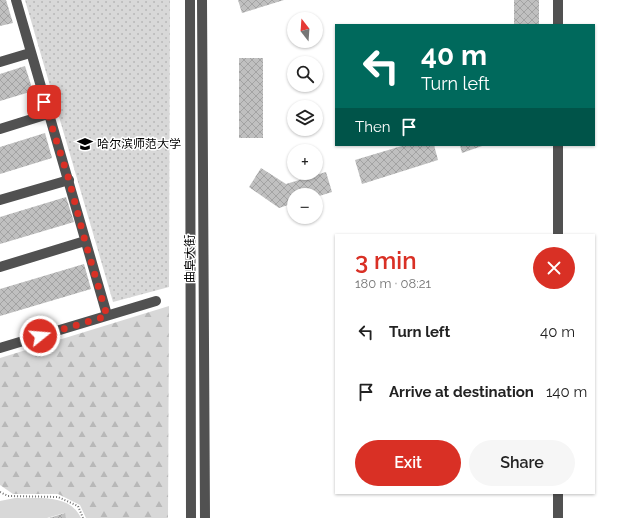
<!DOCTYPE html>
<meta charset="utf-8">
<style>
:root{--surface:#fff;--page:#f6f6f6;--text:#222;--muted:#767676;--accent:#d93025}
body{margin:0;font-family:Raleway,"Noto Sans SC",sans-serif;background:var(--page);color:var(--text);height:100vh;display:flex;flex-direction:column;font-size:15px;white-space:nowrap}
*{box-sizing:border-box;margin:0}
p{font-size:13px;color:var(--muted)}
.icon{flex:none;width:22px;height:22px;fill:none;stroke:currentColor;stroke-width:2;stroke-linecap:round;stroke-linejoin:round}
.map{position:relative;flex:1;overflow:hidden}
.drawer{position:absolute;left:335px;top:234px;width:260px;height:260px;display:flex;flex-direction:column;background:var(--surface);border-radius:0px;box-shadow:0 1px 3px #0004}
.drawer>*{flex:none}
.banner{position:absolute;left:335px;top:24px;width:260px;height:122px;border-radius:0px;box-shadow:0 1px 3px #0004;background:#00695c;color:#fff;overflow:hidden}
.needle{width:26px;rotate:343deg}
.buttons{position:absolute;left:287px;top:12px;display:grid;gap:8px}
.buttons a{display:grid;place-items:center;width:36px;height:36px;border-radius:50%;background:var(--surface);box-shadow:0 1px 3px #0004;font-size:20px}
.pin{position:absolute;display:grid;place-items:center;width:34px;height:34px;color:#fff;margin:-17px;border-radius:8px;box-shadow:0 2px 6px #0006}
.me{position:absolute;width:44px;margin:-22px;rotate:73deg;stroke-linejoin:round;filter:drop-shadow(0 0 3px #0008)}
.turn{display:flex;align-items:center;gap:14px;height:84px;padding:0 20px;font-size:18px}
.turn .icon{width:52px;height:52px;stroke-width:2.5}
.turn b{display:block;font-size:28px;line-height:34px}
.then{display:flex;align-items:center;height:38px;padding:0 20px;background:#0003;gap:8px;font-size:15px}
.round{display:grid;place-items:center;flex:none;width:42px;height:42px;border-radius:21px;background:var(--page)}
.head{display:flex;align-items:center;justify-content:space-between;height:68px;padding:0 20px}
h1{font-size:24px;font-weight:600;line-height:30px;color:var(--accent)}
.cta{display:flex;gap:8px;margin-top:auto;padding:8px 20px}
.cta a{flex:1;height:46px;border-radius:24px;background:var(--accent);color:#fff;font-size:16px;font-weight:600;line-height:46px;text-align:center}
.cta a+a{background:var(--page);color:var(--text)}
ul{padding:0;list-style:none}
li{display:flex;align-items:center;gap:12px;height:60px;padding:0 20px}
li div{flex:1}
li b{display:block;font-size:15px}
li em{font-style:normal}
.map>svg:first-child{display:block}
.green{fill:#d8d8d8}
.forest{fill:url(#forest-firs)}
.park{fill:url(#park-dots)}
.building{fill:url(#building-cross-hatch)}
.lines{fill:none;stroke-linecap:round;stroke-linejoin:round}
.path{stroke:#737373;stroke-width:2;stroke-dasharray:1 2;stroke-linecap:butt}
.minor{stroke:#515151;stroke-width:10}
.route{stroke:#d93025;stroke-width:7;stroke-dasharray:0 12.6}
.labels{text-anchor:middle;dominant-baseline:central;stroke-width:3;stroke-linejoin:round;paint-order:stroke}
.poi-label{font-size:12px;fill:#000;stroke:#fff;text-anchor:start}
.street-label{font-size:12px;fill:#000;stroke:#fff}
</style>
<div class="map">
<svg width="619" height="518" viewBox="0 0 619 518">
<defs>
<pattern id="forest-firs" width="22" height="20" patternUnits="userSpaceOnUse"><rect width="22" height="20" fill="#d8d8d8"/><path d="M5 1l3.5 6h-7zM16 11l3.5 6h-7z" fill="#b8b8b8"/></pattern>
<pattern id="park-dots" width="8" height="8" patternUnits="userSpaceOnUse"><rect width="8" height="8" fill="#d8d8d8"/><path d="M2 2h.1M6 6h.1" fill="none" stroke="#b8b8b8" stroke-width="1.8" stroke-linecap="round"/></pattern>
<pattern id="building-cross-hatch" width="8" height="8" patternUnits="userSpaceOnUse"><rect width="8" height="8" fill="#c0c0c0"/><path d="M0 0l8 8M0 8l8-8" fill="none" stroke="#a3a3a3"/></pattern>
</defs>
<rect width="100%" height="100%" fill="#fff"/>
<path class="green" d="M15 498C38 499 69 493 81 518H66L64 513 47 518H0V501Z"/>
<polygon class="forest" points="169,306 168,518 86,518 80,505 58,494 13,494 0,485 0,358"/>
<polygon class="park" points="25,0 170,0 169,287 113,302"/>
<g class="building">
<polygon points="0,0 6,0 13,23 0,26"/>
<polygon points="238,0 284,0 242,13"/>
<rect x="514" y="0" width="25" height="25"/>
<rect x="239" y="58" width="24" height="80"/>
<polygon points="25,66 33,91 0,101 0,74"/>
<polygon points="45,133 52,158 0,174 0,147"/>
<polygon points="405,145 434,145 438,160 362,184 355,160"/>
<polygon points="460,145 485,145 462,153"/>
<polygon points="261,168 286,184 326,172 332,192 316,197 316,195 294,195 294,203 279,208 249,187"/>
<polygon points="66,197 74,222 0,244 0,217"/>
<polygon points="84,264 91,289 0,316 0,289"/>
<polygon points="65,513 66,518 49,518"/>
</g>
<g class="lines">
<polyline class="path" points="0,492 8,496 58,497 78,506 83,518"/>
<g class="minor">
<polyline points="16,0 107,315"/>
<polyline points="190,0 191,518"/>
<polyline points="202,0 205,518"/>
<polyline points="558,25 558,0"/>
<polyline points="0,62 30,53"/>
<polyline points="0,129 48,114"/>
<polyline points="0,200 69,180"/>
<polyline points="558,235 558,145"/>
<polyline points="0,267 85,241"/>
<polyline points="0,348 156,301"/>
<polyline points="558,518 558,493"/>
</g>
</g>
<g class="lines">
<polyline class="route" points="40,336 107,316 85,241 69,180 44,102"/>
</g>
<defs>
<g id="university-bare" transform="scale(1.2)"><path d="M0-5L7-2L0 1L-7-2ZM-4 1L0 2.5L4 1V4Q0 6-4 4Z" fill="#000" stroke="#fff" stroke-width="2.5" paint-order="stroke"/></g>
</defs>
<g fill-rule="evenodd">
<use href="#university-bare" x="85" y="144"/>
</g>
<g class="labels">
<g class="poi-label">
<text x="97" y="144">哈尔滨师范大学</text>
</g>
<g class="street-label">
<text transform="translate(190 259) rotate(-90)">曲阜大街</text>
</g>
</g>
</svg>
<div class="buttons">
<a><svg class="needle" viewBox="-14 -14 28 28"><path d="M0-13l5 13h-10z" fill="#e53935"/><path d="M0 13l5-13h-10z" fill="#767676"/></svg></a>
<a><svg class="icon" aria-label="search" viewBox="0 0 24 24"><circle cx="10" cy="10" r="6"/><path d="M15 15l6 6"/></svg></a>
<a><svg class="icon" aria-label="layers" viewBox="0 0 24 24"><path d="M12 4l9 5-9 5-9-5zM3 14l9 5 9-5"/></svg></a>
<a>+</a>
<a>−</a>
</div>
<div class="pin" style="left:44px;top:102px;background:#d93025"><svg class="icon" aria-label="arrive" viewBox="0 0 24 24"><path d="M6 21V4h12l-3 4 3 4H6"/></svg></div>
<svg class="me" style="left:40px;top:336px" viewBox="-20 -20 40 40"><circle r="17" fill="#d93025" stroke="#fff" stroke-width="3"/><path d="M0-11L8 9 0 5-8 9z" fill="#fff"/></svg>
<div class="banner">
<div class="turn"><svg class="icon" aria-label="left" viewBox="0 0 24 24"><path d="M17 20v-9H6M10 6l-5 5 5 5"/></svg><div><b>40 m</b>Turn left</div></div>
<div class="then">Then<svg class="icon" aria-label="arrive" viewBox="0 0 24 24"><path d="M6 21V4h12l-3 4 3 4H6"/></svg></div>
</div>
<section class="drawer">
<div class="head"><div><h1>3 min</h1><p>180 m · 08:21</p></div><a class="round" style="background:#d93025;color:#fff"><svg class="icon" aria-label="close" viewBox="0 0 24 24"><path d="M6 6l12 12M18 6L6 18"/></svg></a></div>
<ul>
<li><svg class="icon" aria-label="left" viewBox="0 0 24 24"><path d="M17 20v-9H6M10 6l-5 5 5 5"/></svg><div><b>Turn left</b></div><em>40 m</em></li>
<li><svg class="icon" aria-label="arrive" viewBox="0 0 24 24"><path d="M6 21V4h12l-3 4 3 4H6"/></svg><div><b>Arrive at destination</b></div><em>140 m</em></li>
</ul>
<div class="cta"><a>Exit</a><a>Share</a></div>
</section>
</div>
